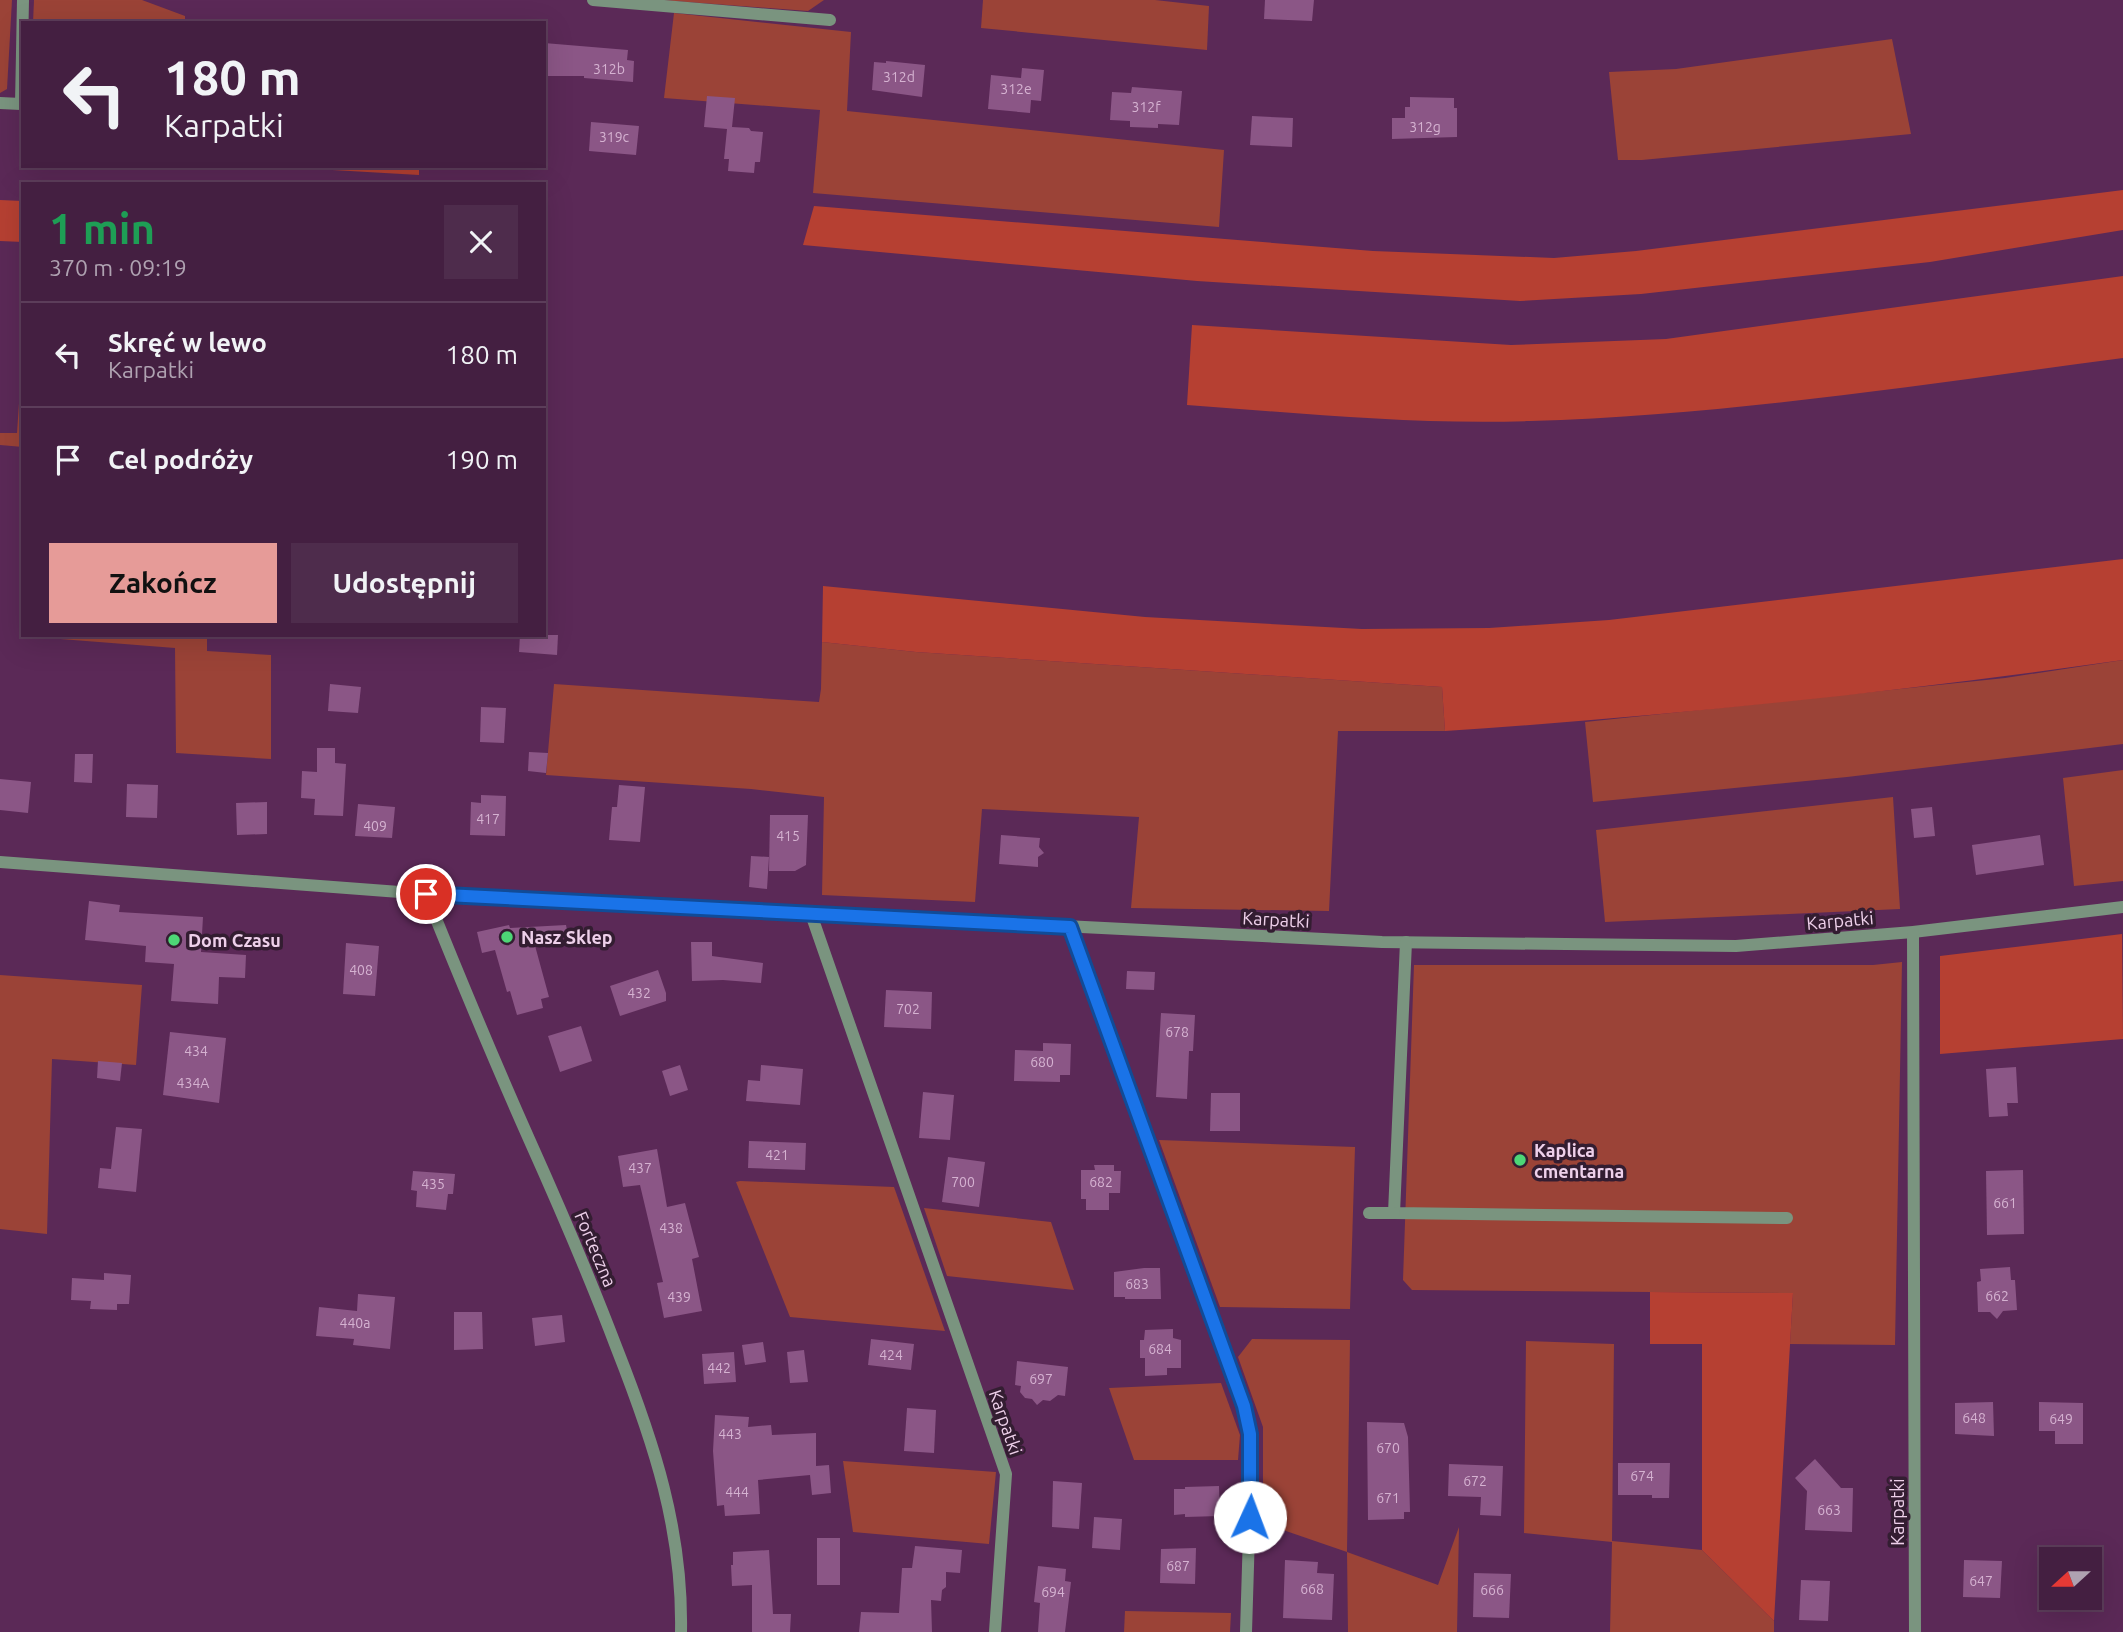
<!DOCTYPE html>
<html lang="pl">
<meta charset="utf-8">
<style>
:root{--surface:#441f41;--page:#4e2c4c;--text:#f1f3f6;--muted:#afa2b1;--line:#5c3d5a;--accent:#e69b98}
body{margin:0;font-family:Ubuntu,sans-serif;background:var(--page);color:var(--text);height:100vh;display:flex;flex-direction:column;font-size:26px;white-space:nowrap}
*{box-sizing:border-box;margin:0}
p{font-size:23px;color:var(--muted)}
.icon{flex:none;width:38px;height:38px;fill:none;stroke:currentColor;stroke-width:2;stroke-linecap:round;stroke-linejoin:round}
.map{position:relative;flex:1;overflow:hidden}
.sheet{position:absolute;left:21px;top:182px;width:525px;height:455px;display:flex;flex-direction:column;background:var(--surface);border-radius:0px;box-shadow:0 7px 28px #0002,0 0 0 2px var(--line)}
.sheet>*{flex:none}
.top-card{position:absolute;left:21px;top:21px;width:525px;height:147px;border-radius:0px;box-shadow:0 7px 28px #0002,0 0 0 2px var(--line);background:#441f41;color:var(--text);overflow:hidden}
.needle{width:46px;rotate:249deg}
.fabs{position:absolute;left:2039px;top:1547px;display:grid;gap:14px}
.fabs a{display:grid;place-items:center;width:63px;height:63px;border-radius:0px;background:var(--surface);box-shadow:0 7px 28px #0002,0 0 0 2px var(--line);font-size:35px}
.pin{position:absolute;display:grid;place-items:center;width:60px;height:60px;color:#fff;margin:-30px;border:4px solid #fff;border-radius:50%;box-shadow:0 2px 7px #0007}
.me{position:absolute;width:77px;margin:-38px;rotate:2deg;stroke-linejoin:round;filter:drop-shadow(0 0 5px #0008)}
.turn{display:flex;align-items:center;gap:24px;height:147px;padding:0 28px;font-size:32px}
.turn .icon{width:91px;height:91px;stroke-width:2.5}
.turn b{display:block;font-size:49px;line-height:60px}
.round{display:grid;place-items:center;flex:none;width:74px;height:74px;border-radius:0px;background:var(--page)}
.overview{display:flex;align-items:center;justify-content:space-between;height:119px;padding:0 28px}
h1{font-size:42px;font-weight:700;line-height:52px;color:#1e9e55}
.primary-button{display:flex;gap:14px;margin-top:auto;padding:14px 28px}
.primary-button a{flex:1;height:80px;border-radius:0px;background:var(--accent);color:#111;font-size:28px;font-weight:700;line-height:80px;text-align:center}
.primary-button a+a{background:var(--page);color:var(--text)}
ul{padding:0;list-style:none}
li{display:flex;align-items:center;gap:21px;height:105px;padding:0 28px;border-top:2px solid var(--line)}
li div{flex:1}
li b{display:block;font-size:26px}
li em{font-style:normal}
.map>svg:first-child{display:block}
.green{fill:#9b4337}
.forest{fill:#b64032}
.building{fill:#8b5686}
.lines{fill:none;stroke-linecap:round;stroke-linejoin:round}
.minor{stroke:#7a947f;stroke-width:12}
.route-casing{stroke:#114b97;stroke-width:18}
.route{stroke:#1a73e8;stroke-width:12}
.poi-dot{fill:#4dd676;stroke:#331d31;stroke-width:2.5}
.labels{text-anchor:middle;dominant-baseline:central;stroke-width:7;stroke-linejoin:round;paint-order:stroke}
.number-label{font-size:14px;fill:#d5b2d1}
.street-label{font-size:18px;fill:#eed0ea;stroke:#331d31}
.poi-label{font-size:18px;font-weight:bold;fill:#eed0ea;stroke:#331d31;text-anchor:start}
</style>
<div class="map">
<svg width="2123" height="1632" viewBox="0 0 2123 1632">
<rect width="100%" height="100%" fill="#5b2957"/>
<g class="green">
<polygon points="0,0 12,0 7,89 0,93"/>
<polygon points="34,0 142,0 185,16 185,23 33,23"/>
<polygon points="661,0 824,0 808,11"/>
<polygon points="983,0 1155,0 1209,6 1207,50 981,28"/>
<polygon points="674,13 851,32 847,111 1224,150 1219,227 813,193 820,110 664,98"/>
<polygon points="1892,39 1911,134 1642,160 1618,160 1609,72 1676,69"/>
<polygon points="23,343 23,447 0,445 0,433 17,433"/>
<polygon points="35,635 207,635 207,651 271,655 271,759 176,753 175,648 35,637"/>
<polygon points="822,642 916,652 1442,687 1445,731 1338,731 1329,911 1131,908 1139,817 982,809 975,902 822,895 824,797 751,789 546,775 554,684 819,702 821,689"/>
<polygon points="2123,660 2123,744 1847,777 1593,802 1585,722 2005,678"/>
<polygon points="2123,770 2123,881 2074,886 2063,778"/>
<polygon points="1893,797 1900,909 1605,922 1596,830"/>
<polygon points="1902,962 1895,1345 1790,1344 1793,1293 1412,1290 1403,1280 1414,965 1873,965"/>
<polygon points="0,975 142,985 136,1065 52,1059 47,1234 0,1229"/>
<polygon points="1159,1140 1355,1147 1350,1309 1220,1307"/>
<polygon points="740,1181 894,1187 945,1331 790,1317 736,1182"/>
<polygon points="924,1208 1051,1222 1074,1290 947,1276"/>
<polygon points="1252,1339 1350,1340 1347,1552 1438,1585 1459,1527 1457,1632 1348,1632 1347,1552 1263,1523 1263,1427 1238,1357"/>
<polygon points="1526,1341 1614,1344 1612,1541 1702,1550 1774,1621 1774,1632 1610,1632 1612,1542 1524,1533"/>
<polygon points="1221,1383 1240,1435 1238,1460 1134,1460 1109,1388"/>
<polygon points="843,1461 996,1472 989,1544 853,1532"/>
<polygon points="1125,1611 1231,1613 1230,1632 1124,1632"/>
</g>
<g class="forest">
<polygon points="263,166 419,166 419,175"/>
<polygon points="2123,190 2123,230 1930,262 1641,294 1520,301 1197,281 803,245 814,206 1373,251 1554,258 1636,251"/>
<polygon points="0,200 23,201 23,242 0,241"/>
<path d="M2123 276V358C1926 384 1729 415 1530 421 1415 425 1301 413 1187 405L1192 325 1511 345 1666 339Z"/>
<path d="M2123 559V660C1898 692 1671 716 1445 731L1442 687 916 652 822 642 823 586 1145 617 1362 629 1489 628 1609 620Z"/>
<polygon points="2122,934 2123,1039 1940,1054 1940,956"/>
<polygon points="1650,1292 1793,1293 1774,1621 1702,1550 1702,1344 1650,1344"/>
</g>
<g class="building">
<polygon points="1265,0 1314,0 1312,21 1264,19"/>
<polygon points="544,43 628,50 627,60 634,61 633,82 584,78 584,76 544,76"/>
<polygon points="886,61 925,65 922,97 872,90 874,62 886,63"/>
<polygon points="1022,68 1044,70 1041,101 1031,100 1030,113 988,109 991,75 1021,78"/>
<polygon points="1132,87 1182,91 1179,125 1158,124 1158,128 1130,127 1130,121 1110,120 1112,92 1131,93"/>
<polygon points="707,96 735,98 732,127 749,128 751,131 763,132 760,162 755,162 754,173 728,171 729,159 724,159 727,129 704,127"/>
<polygon points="1410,97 1454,98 1454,108 1457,108 1457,137 1392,139 1392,118 1405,118 1405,107 1410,107"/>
<polygon points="1252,116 1293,118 1292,147 1250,145"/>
<polygon points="591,122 639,126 636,155 589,151"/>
<polygon points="520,635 558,635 557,655 519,652"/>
<polygon points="330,684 361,687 358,713 328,711"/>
<polygon points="481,707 506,708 504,743 480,742"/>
<polygon points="317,748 335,748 335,763 346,764 343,816 314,815 315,799 301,798 302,771 317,772"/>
<polygon points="529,752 548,753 546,773 528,771"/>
<polygon points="75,754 93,754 92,783 74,782"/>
<polygon points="0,779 31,782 28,813 0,810"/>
<polygon points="127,784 158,785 157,818 126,817"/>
<polygon points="619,785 645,787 640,842 609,840 612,807 617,807"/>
<polygon points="481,795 506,796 505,836 470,835 471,802 481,803"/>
<polygon points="267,802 267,834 237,835 236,803"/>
<polygon points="358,804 395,807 392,838 355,836"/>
<polygon points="1932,807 1935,836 1914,838 1911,809"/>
<polygon points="770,815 808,815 806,865 795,871 769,871"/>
<polygon points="1001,835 1040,838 1039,847 1044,853 1038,857 1038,867 999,864"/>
<polygon points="2040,835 2044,865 1976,875 1972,845"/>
<polygon points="751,856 769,857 767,889 749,887"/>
<polygon points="89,901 120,905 119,912 203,917 201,952 246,955 245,978 219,977 218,1004 171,1001 174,964 145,962 146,946 85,940"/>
<polygon points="509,925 510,928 566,925 568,935 534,942 549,997 541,999 543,1008 517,1015 510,991 507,992 495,950 482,953 477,932"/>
<polygon points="691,942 712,942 712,956 763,963 761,983 723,980 692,981"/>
<polygon points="346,943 379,946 375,996 343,994"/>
<polygon points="658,970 666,993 666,1001 620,1016 610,986"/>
<polygon points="1127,971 1155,972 1154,990 1126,989"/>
<polygon points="886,990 932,992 931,1029 884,1027"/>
<polygon points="1161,1013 1195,1015 1193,1051 1189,1051 1187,1099 1156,1097"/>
<polygon points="581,1026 592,1061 560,1072 548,1036"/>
<polygon points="170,1032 226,1038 219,1103 163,1095"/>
<polygon points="1043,1043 1071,1044 1070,1075 1060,1075 1060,1082 1014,1081 1015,1050 1043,1051"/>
<polygon points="98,1061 122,1063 120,1081 97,1078"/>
<polygon points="680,1065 688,1090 670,1096 662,1071"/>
<polygon points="761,1065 803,1069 800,1105 746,1101 748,1080 760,1081"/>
<polygon points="2016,1067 2018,1103 2007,1103 2008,1116 1989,1117 1986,1069"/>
<polygon points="923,1092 954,1095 950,1140 919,1138"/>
<polygon points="1211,1093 1240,1093 1240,1131 1210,1131"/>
<polygon points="116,1127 142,1129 136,1192 98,1188 100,1168 111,1169"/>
<polygon points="749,1141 806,1143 805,1170 748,1168"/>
<polygon points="657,1149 667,1207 685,1203 699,1257 692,1259 702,1311 664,1318 657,1283 663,1282 640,1185 623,1187 618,1156"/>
<polygon points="948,1157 985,1162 979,1207 942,1202"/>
<polygon points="1094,1165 1114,1165 1114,1171 1121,1171 1120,1193 1109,1193 1109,1210 1086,1210 1086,1199 1081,1199 1081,1170 1095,1170"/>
<polygon points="2023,1170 2024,1234 1987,1235 1986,1171"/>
<polygon points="413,1171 455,1174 453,1194 448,1194 446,1210 416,1207 417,1191 411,1190"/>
<polygon points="2010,1267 2011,1280 2015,1280 2017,1310 2003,1311 1997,1319 1990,1312 1978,1312 1977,1282 1981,1281 1980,1269"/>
<polygon points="1144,1268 1160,1268 1161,1299 1125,1299 1125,1297 1114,1297 1114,1272"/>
<polygon points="104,1273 131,1275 129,1304 117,1304 117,1310 90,1309 91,1301 71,1300 72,1278 104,1280"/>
<polygon points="358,1294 395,1297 390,1349 353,1345 354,1339 316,1336 319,1307 357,1311"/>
<polygon points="454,1312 482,1312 483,1349 454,1350"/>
<polygon points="562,1315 565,1342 535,1346 532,1318"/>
<polygon points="1173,1329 1173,1338 1181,1340 1181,1368 1167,1368 1167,1375 1145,1376 1145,1358 1140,1358 1140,1340 1144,1340 1145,1330"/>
<polygon points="871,1339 914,1344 911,1370 868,1365"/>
<polygon points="763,1342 766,1362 745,1365 742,1345"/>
<polygon points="804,1350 808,1382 790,1383 787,1352"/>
<polygon points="734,1352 736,1382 704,1384 702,1354"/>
<polygon points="1017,1361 1068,1367 1065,1396 1058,1395 1050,1401 1043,1400 1037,1405 1032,1399 1025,1398 1020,1392 1021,1386 1015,1385"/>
<polygon points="1993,1402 1994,1436 1955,1434 1955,1403"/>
<polygon points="2039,1402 2083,1403 2083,1444 2055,1444 2055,1431 2039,1431"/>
<polygon points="907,1408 936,1410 934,1453 904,1451"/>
<polygon points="715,1415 749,1417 748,1427 771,1425 772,1435 816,1433 816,1466 829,1465 831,1493 812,1495 810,1475 758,1480 760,1514 725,1516 724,1505 717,1506 713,1451"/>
<polygon points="1367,1422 1404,1423 1408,1437 1410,1512 1404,1512 1404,1519 1368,1520"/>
<polygon points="1815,1459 1841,1488 1853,1488 1852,1532 1805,1530 1807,1491 1795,1478"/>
<polygon points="1618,1463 1670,1463 1669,1498 1652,1498 1652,1495 1618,1495"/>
<polygon points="1449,1464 1503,1466 1501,1516 1480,1515 1481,1497 1448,1496"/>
<polygon points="1053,1481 1082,1483 1079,1529 1052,1527"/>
<polygon points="1219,1486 1220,1516 1185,1517 1185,1514 1174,1515 1174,1489 1185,1489 1185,1487"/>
<polygon points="1094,1517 1122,1519 1120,1550 1092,1548"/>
<rect x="817" y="1538" width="23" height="47"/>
<polygon points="915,1546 962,1550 960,1573 946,1572 946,1587 942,1590 941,1601 931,1600 932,1632 859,1632 861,1612 899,1613 902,1568 912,1568"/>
<polygon points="1196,1548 1195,1584 1160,1583 1161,1549"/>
<polygon points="769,1550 773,1614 791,1614 790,1632 752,1632 752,1585 732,1586 731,1565 733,1565 733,1552"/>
<polygon points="1285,1560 1318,1562 1317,1573 1334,1574 1332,1620 1283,1618"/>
<polygon points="1964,1560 2002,1561 2000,1598 1963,1597"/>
<polygon points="1038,1566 1066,1569 1065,1581 1071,1582 1065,1632 1038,1632 1040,1603 1034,1602"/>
<polygon points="1474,1573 1511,1574 1509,1618 1473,1617"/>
<polygon points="1801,1580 1830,1581 1828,1621 1799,1620"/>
</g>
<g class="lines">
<g class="minor">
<polyline points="593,0 830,20"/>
<polyline points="0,103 21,104 23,0"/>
<polyline points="0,862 426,894 1382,942 1736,946 1913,932 2123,907"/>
<path d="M426 894C459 976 493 1058 529 1139 560 1208 590 1278 617 1349 654 1443 683 1530 681 1632"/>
<polyline points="811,914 1006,1474 995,1632"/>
<polyline points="1071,927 1244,1406 1250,1434 1251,1468 1246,1632"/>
<polyline points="1913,932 1915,1632"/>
<polyline points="1406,942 1394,1213 1787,1218"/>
<polyline points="1369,1213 1394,1213"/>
</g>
</g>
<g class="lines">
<g class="route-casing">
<polyline id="route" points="426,894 1070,927 1244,1406 1250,1434 1250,1517"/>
</g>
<use href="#route" class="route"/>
</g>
<g class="poi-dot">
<circle cx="507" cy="937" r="7"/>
<circle cx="174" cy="940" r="7"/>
<circle cx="1520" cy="1160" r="7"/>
</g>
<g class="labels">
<g class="number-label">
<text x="609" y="69">312b</text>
<text x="899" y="77">312d</text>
<text x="1016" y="89">312e</text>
<text x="1146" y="107">312f</text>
<text x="1425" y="127">312g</text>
<text x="614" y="137">319c</text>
<text x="488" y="819">417</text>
<text x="375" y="826">409</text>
<text x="788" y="836">415</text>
<text x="361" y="970">408</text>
<text x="639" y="993">432</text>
<text x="908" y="1009">702</text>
<text x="1177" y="1032">678</text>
<text x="196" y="1051">434</text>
<text x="1042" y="1062">680</text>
<text x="193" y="1083">434A</text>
<text x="777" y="1155">421</text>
<text x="640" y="1168">437</text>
<text x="963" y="1182">700</text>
<text x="1101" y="1182">682</text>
<text x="433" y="1184">435</text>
<text x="2005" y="1203">661</text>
<text x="671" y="1228">438</text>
<text x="1137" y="1284">683</text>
<text x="1997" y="1296">662</text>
<text x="679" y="1297">439</text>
<text x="355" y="1323">440a</text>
<text x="1160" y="1349">684</text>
<text x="891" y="1355">424</text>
<text x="719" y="1368">442</text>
<text x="1041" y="1379">697</text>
<text x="1974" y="1418">648</text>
<text x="2061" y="1419">649</text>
<text x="730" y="1434">443</text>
<text x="1388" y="1448">670</text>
<text x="1642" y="1476">674</text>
<text x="1475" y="1481">672</text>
<text x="737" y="1492">444</text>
<text x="1388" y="1498">671</text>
<text x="1829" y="1510">663</text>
<text x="1178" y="1566">687</text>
<text x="1981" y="1581">647</text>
<text x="1312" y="1589">668</text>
<text x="1492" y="1590">666</text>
<text x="1053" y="1592">694</text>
</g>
<g class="street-label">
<text transform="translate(1276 919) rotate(3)">Karpatki</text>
<text transform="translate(1840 920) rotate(-5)">Karpatki</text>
<text transform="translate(596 1249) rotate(67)">Forteczna</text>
<text transform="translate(1006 1422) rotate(71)">Karpatki</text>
<text transform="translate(1897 1512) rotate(-90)">Karpatki</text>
</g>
<g class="poi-label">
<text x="521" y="937">Nasz Sklep</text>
<text x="188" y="940">Dom Czasu</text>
<text x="1534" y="1150">Kaplica<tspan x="1534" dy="21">cmentarna</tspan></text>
</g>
</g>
</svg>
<div class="fabs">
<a><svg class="needle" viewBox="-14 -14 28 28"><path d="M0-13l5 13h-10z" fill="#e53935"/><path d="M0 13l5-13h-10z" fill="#afa2b1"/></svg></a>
</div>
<div class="pin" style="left:426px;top:894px;background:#d93025"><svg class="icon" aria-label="arrive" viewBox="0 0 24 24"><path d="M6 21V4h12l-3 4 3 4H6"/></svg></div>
<svg class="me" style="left:1250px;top:1517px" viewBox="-20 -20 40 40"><circle r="19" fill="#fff"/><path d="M0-13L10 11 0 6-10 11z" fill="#1a73e8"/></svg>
<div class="top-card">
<div class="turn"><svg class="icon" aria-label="left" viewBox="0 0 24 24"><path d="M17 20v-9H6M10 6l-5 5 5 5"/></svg><div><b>180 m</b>Karpatki</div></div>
</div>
<section class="sheet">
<div class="overview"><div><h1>1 min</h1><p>370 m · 09:19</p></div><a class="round"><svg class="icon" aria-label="close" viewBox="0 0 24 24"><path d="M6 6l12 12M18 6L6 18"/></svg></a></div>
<ul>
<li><svg class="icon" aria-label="left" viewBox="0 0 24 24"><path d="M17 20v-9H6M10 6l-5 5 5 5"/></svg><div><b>Skręć w lewo</b><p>Karpatki</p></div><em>180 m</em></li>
<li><svg class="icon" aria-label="arrive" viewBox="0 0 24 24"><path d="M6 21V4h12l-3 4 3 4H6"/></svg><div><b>Cel podróży</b></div><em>190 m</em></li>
</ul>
<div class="primary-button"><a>Zakończ</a><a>Udostępnij</a></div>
</section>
</div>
